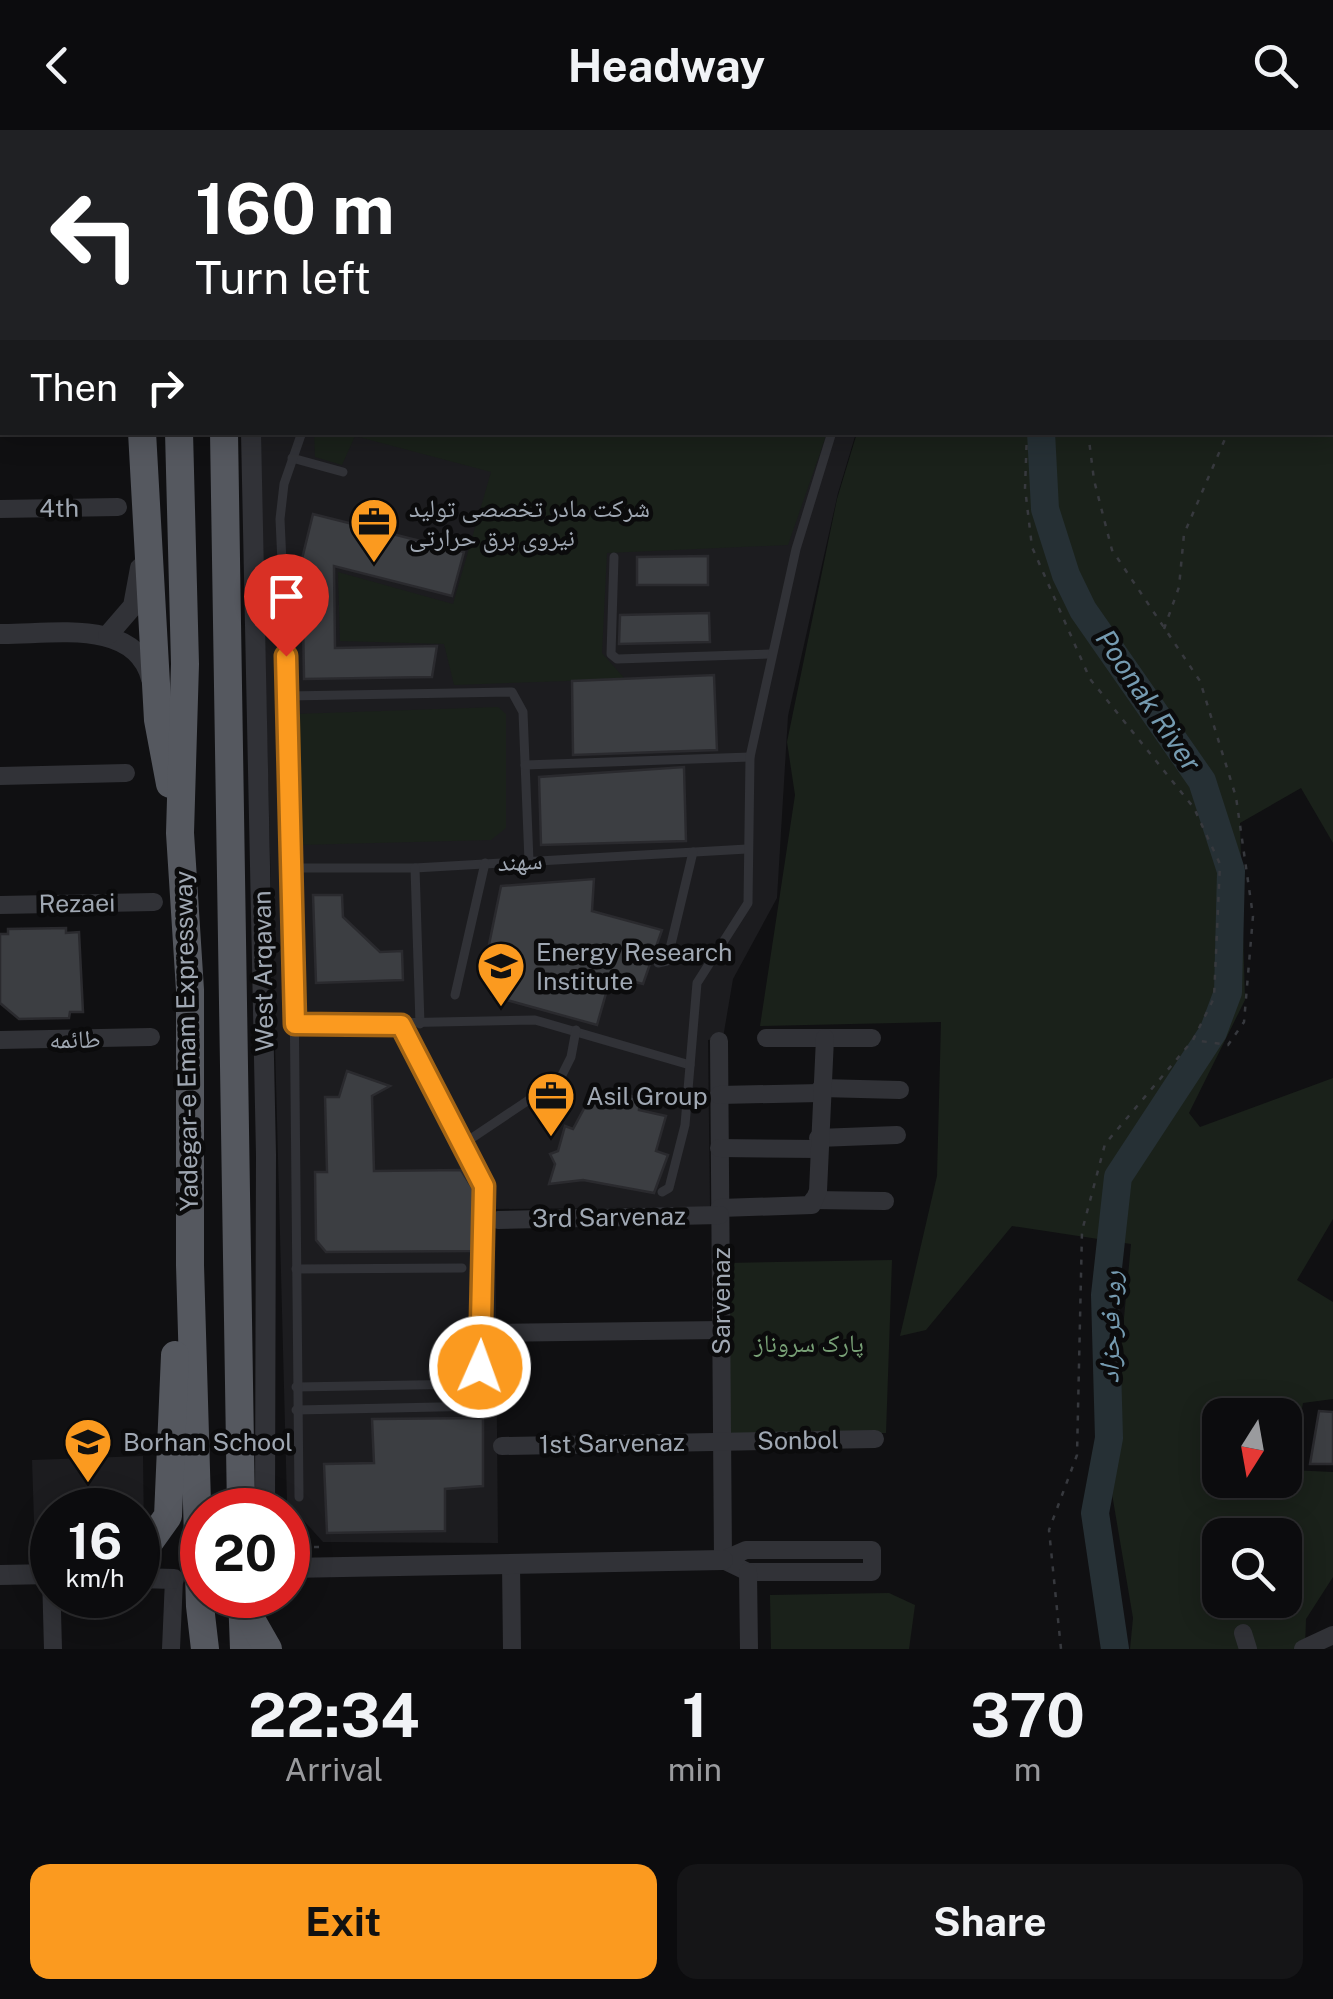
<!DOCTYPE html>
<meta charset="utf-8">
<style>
:root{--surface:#0c0c0e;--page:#151517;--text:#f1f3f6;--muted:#9a9b9e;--line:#2c2c2e;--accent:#fb9a1f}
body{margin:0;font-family:"Public Sans","Noto Naskh Arabic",sans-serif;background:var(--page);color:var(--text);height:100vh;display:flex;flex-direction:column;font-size:38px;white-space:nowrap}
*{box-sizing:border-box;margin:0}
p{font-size:32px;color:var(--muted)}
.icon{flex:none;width:55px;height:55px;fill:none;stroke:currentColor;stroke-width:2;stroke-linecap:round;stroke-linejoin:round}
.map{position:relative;height:1519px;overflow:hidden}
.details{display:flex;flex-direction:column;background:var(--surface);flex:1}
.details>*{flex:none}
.hud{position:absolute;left:0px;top:0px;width:1335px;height:305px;box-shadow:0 5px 25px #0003,0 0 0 2px var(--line);background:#202124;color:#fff;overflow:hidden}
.needle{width:65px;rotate:191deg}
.buttons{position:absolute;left:1202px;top:1268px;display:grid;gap:20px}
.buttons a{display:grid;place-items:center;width:100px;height:100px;border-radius:20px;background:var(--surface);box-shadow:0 5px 25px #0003,0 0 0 2px var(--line);font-size:50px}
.speed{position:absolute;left:30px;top:1358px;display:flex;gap:20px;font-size:50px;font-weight:700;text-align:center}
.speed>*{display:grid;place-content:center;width:130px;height:130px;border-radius:50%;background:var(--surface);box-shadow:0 5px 25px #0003,0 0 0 2px var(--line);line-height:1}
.speed small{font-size:25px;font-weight:400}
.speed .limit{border:15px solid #d22;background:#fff;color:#111}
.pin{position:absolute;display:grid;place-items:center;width:85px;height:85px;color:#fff;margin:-102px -42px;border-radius:50% 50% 50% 0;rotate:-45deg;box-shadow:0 0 10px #0007}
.pin .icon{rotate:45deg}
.me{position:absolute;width:110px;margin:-55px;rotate:2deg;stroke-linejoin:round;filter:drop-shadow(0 0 8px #0008)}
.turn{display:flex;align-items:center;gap:35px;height:210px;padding:0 30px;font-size:45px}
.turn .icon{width:130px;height:130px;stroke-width:2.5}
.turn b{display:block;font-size:70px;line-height:85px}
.then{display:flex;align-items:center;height:95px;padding:0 30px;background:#0003;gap:20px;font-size:38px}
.eta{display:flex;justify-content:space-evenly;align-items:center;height:170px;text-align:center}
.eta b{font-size:60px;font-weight:700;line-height:70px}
.button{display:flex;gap:20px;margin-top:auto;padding:20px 30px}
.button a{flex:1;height:115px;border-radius:20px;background:var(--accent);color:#111;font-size:40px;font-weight:700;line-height:115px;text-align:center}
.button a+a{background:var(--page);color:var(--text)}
header{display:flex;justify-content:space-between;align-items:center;height:130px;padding:0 30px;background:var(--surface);font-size:45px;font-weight:700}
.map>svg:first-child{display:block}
.built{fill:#1c1c1f}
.green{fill:#1a211a;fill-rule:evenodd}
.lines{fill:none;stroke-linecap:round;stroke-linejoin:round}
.river{stroke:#263035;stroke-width:28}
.building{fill:#3c3e42;stroke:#2a2a2e;stroke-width:2.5}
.path{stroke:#37393e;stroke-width:2.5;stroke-dasharray:5 8;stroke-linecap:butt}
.service{stroke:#313237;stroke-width:9}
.minor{stroke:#313237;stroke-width:18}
.tertiary{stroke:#313237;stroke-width:20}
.trunk{stroke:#55585f;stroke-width:28}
.route-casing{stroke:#a36414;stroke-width:25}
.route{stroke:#fb9a1f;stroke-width:18}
.labels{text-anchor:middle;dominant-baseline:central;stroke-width:9;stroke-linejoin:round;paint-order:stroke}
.street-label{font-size:25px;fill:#a0a8b3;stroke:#0b0b0c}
.poi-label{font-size:25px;fill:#a0a8b3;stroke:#0b0b0c;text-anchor:start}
.park-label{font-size:25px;fill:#78a076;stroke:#0b0b0c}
.water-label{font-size:28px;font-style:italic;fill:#759bb1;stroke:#0b0b0c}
</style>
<header><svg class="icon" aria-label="back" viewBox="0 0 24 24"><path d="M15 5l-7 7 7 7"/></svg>Headway<svg class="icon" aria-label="search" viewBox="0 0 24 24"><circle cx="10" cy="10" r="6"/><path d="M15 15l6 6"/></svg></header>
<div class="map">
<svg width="1333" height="1519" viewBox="0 0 1333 1519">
<rect width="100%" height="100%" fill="#101012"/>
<g class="built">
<rect x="252" y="0" width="680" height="2"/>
<polygon points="259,303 856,303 838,363 788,586 777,768 733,849 723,908 708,910 710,1077 495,1079 498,1413 323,1412 287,1372"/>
<polygon points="143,1326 144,1403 138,1410 138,1380 52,1380 52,1419 35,1420 32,1330"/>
</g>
<g class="green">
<path d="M1333 122V713L1301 658 1240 693 1245 870 1189 983 1200 997 1333 948V1089L1297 1150 1333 1172V1269L1303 1273 1290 1340 1333 1342V1447L1306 1489 1305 1519H1130L1133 1488 1109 1346 1131 1114 1012 1096 926 1200 900 1206 937 1046 941 892 760 896 795 665 787 612 837 369 857 303 1332 302ZM1220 1285H1285V1350H1220ZM1220 1405H1285V1470H1220Z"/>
<polygon points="314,302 827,303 788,415 607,423 602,523 625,549 454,555 444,514 340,511 338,442 453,474 491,342 355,306 342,335 315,327"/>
<polygon points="498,577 506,584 506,698 491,710 298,715 294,584"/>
<polygon points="892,1130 886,1303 727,1303 727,1133"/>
<polygon points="889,1463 915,1475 909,1519 771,1519 770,1465"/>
</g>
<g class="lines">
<g class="river">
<polyline points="1129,0 1129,2"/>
<polyline points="1041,302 1045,379 1066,445 1083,480 1202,651 1231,741 1228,862 1213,902 1118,1047 1105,1165 1109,1308 1095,1383 1115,1519"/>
</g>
</g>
<g class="building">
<polygon points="313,384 464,422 452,466 334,436 335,518 437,516 432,547 304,549 302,429"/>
<polygon points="708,426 708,455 637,455 637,427"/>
<polygon points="709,483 710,512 619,514 620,485"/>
<polygon points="714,545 717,620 573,625 572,551"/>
<polygon points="684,637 686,711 541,715 539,647"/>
<polygon points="594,749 592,781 662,800 643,854 611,846 597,895 492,866 496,851 487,852 485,834 501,756"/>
<polygon points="313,765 342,765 343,787 380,822 402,821 403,850 316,853"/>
<polygon points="66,798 66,803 79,802 83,882 70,882 69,888 19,889 0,873 0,804 8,804 8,799"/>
<polygon points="347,941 390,956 372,966 374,1041 461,1040 473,1059 473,1121 326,1122 316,1110 315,1042 327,1042 325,967 339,967"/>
<polygon points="594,960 607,966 609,962 627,964 640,970 639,980 666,986 656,1021 668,1025 654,1063 583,1050 549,1054 555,1034 550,1024 558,1021 565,996 573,999"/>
<polygon points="1319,1281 1333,1282 1333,1334 1310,1334"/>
<polygon points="483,1288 483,1356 445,1359 445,1401 327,1403 324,1334 374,1333 372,1289"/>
</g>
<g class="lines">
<g class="path">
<polyline points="993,0 994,2"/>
<polyline points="1103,0 1103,2"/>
<polyline points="1113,0 1113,2"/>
<polyline points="1150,0 1150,2"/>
<polyline points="1312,0 1313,2"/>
<polyline points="1331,0 1332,2"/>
<polyline points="1077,2 1077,0"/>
<polyline points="1263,2 1264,0"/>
<polyline points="1332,69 1333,71"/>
<polyline points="1332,84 1333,83"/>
<polyline points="1027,302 1025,358 1032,417 1090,549 1194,678 1220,734 1214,868 1193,910 1105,1014 1082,1101 1077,1325 1049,1400 1061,1519"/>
<polyline points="1088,302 1094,350 1112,420 1200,551 1236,667 1253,786 1244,892 1228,915 1194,910"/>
<polyline points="1164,499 1179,457 1184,404 1228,302"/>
<polyline points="288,1417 321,1417"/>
</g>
<g class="service">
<polyline points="497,0 507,2"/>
<polyline points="370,2 374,0"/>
<polyline points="540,2 541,0"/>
<polyline points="563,2 564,0"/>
<polyline points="768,2 769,0"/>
<polyline points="292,328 343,342"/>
<polyline points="614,427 611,524 617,529 770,524"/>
<polyline points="288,566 512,562 523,582 529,731"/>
<polyline points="525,635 750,627"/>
<polyline points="293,738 415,738 747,719"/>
<polyline points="415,738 420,894"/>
<polyline points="658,833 667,831 693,722"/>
<polyline points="455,865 485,733"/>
<polyline points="295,895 535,890 690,935"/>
<polyline points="463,1014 560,949 571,927 576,900"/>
<polyline points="662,1062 669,1058 685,995 697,853 748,773 750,627 796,419 832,302"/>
<polyline points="296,1139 462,1138"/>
<polyline points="296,1257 471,1254 481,1237 483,1056 401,895"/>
<polyline points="296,1280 486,1276"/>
<polyline points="299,1367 292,652 280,389 284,354 302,302"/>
</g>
<g class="minor">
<polyline points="0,76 2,76"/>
<polyline points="0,192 2,192"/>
<polyline points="0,266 2,265"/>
<polyline points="0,379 118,377"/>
<polyline points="0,646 126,643"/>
<polyline points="0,775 154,772"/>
<polyline points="766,908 872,908"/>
<polyline points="0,910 151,907"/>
<polyline points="719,911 723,1430"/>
<polyline points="821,958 900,960"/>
<polyline points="719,965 820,963"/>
<polyline points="818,1008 897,1005"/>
<polyline points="719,1018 818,1019"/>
<polyline points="813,1070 885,1071"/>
<polyline points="720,1078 812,1075 818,1061 825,908"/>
<polyline points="498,1090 720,1085"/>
<polyline points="498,1203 721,1200"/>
<polyline points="502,1316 875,1309"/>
<polygon points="746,1420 872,1420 872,1442 748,1442 723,1430"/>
<polyline points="511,1434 512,1519"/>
<polyline points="748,1442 749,1519"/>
<polyline points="51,1444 53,1519"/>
<polyline points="1243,1503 1248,1519"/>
<polyline points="171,1519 174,1449"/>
<polyline points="1303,1519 1333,1505"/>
</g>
<g class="tertiary">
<polyline points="245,0 245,2"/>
<polyline points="251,302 266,1025 265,1380"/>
<path d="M0 504C49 505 136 487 151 549"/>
<polyline points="108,505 133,476 140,438"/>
<polyline points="288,1438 723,1430"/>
<polyline points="0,1445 52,1444"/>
<polyline points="138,1448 174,1449"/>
</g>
<g class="trunk">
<polyline points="138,0 138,2"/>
<polyline points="173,0 173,2"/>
<polyline points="217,0 217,2"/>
<polyline points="142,302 158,590 170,654"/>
<polyline points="179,302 185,534 180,703 190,860 190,1135 200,1476 205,1519"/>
<polyline points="224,302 241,1380"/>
<polyline points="138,1428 168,1386 175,1225"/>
<polyline points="242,1465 244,1519"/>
<polyline points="244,1477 268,1519"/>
</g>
</g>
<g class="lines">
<g class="route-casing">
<polyline id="route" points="286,526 295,894 401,895 484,1056 480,1237"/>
</g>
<use href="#route" class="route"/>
</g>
<defs>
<g id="office-pin" transform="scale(2.5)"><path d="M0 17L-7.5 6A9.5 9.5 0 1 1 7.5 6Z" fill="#fb9a1f" stroke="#0b0b0c"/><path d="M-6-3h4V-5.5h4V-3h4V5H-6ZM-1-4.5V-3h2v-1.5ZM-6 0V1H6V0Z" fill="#111"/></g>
<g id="university-pin" transform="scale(2.5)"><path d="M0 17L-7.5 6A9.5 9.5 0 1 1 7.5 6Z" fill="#fb9a1f" stroke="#0b0b0c"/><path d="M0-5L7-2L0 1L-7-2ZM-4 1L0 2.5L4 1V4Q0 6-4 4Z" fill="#111"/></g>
<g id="school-pin" transform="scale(2.5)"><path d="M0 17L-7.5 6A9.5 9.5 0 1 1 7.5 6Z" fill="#fb9a1f" stroke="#0b0b0c"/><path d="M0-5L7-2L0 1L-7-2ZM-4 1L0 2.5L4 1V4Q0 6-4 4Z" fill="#111"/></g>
</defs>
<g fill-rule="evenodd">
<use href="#office-pin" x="374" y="392"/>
<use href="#university-pin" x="501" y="836"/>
<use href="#office-pin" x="551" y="966"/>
<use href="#school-pin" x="88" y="1312"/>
</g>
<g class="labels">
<g class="street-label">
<text transform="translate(59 378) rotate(-1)">4th</text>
<text transform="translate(520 731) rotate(-3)">سهند</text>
<text transform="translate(77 773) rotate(-1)">Rezaei</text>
<text transform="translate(263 841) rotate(-91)">West Arqavan</text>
<text transform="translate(75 909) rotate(-1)">طائمه</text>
<text transform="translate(186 911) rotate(-91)">Yadegar-e Emam Expressway</text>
<text transform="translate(609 1087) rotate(-1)">3rd Sarvenaz</text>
<text transform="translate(721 1171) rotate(-90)">Sarvenaz</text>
<text transform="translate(798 1310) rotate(-1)">Sonbol</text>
<text transform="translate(612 1313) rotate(-1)">1st Sarvenaz</text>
</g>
<g class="poi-label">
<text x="409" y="378">شرکت مادر تخصصی تولید<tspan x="409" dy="29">نیروی برق حرارتی</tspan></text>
<text x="536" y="822">Energy Research<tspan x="536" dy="29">Institute</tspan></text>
<text x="586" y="966">Asil Group</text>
<text x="123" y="1312">Borhan School</text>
</g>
<g class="park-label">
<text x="809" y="1213">پارک سروناز</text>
</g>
<g class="water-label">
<text transform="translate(1149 570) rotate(56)">Poonak River</text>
<text transform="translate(1109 1197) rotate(-89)">رود فرحزاد</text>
</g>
</g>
</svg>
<div class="buttons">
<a><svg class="needle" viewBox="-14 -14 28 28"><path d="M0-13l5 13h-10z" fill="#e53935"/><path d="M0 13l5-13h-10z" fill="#9a9b9e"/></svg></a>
<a><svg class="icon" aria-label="search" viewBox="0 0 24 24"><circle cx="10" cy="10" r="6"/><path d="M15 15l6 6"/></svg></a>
</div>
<div class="speed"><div>16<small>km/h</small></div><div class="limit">20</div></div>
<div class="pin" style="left:286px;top:526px;background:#d93025"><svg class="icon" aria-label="arrive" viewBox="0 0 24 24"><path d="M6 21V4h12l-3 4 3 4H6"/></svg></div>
<svg class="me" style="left:480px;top:1237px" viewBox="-20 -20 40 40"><circle r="17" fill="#fb9a1f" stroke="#fff" stroke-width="3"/><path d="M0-11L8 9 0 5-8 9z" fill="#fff"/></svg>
<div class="hud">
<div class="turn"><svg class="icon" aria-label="left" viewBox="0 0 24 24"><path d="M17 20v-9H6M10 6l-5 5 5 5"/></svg><div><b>160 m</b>Turn left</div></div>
<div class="then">Then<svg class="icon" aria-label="right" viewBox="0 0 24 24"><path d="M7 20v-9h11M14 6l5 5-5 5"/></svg></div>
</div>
</div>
<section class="details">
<div class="eta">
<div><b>22:34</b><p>Arrival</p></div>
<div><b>1</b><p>min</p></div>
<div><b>370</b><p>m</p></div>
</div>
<div class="button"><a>Exit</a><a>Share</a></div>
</section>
